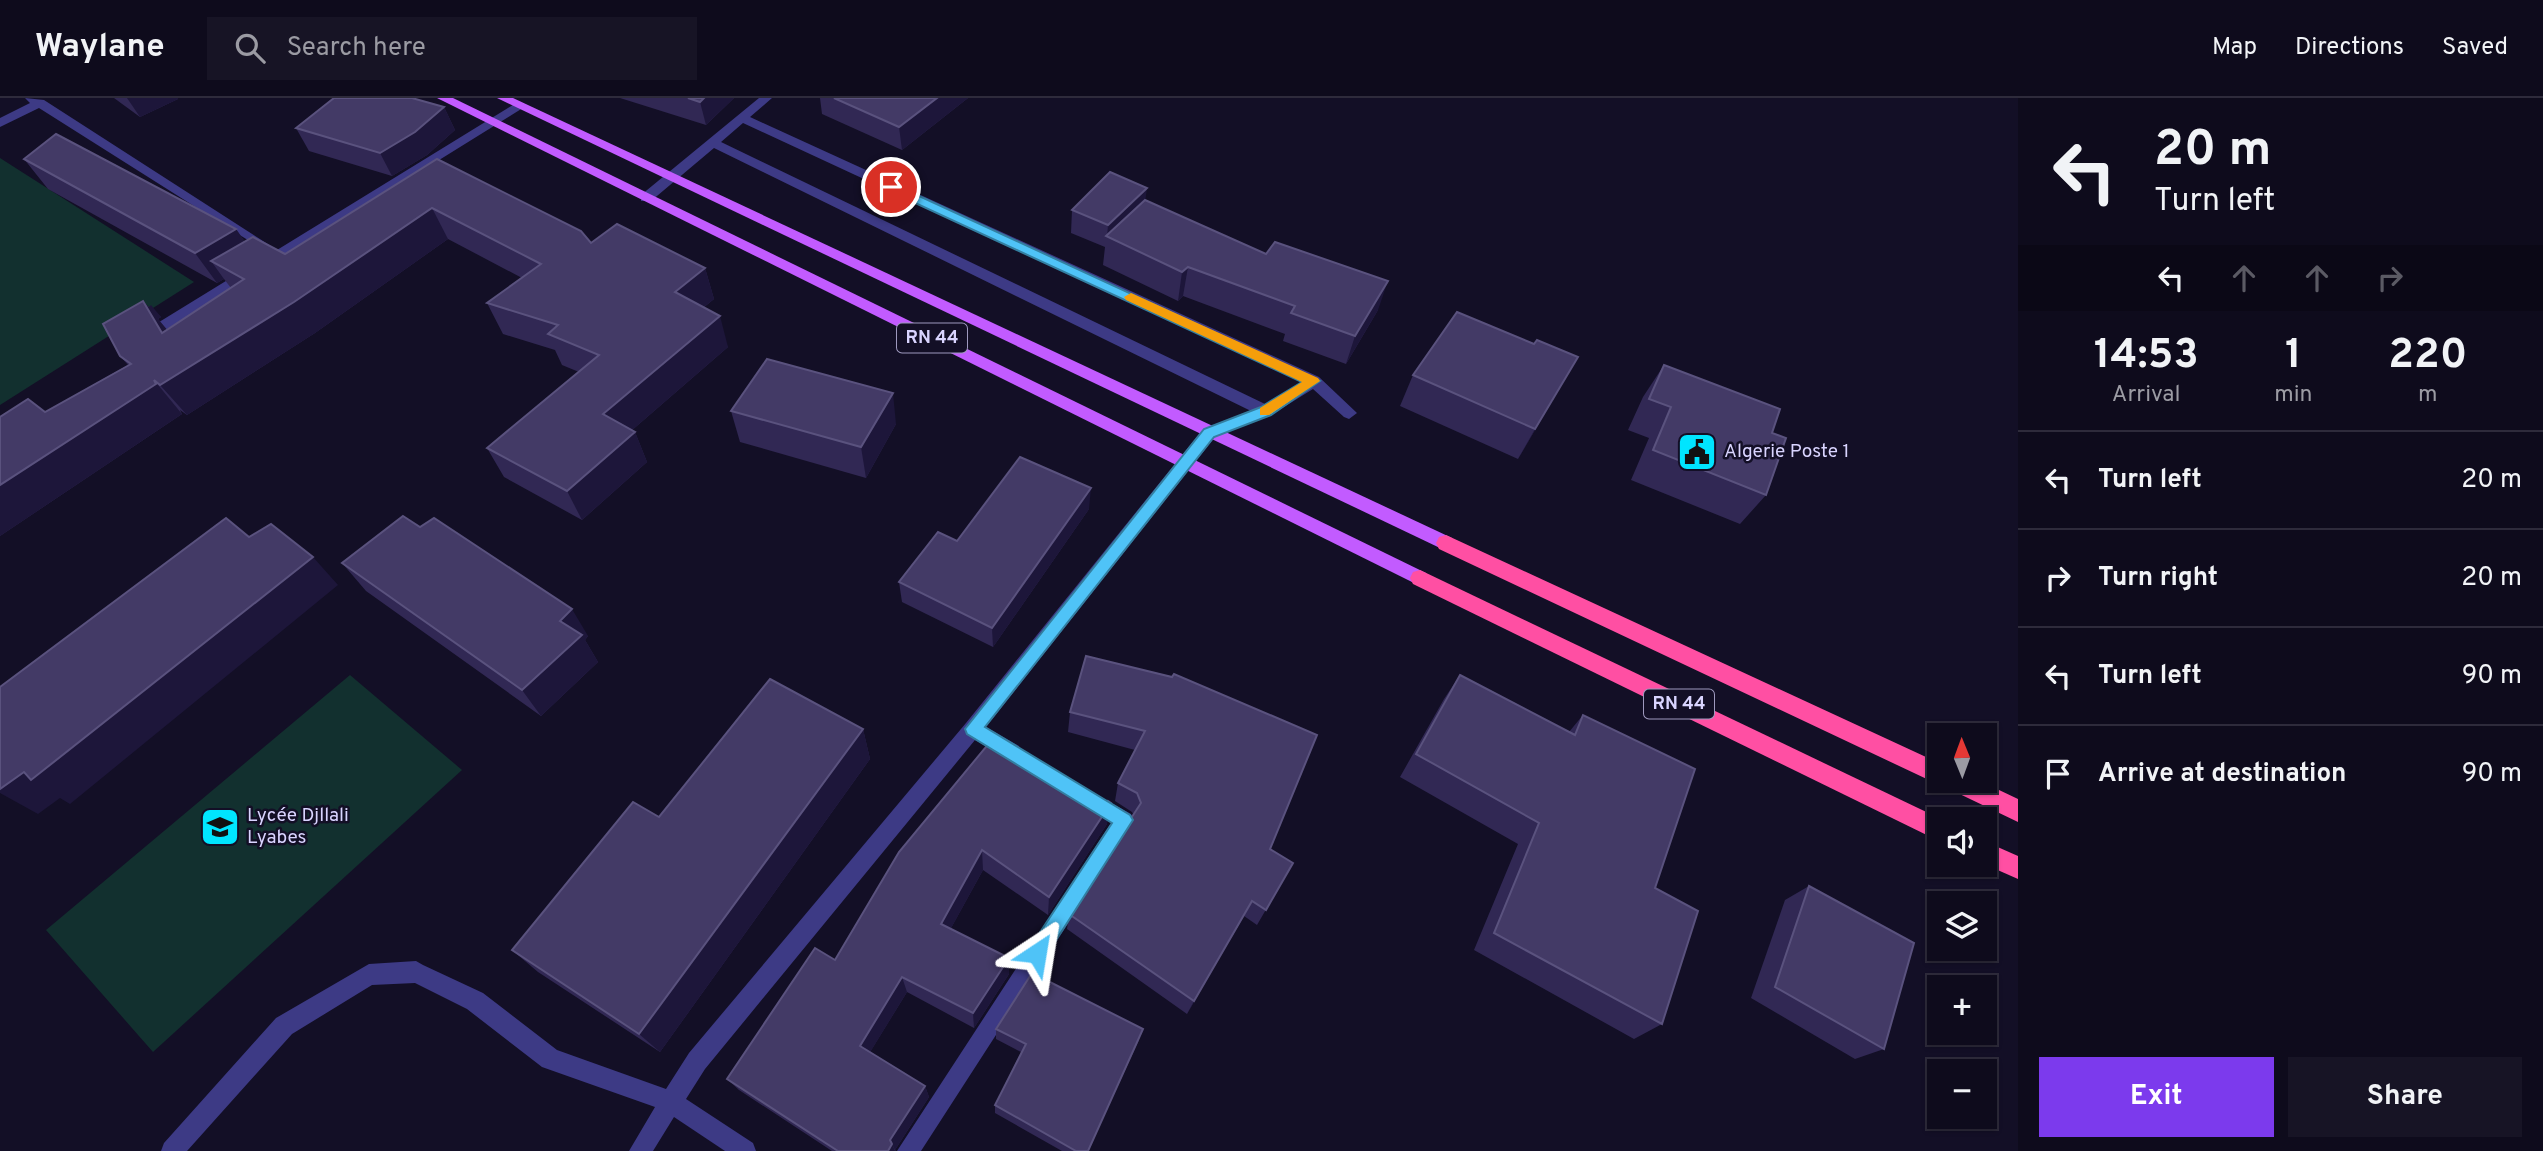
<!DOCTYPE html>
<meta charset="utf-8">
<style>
:root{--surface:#0e0b1c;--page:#171425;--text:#f1f3f6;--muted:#9b9ba3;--line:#2e2b3b;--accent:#7c3aed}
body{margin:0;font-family:Overpass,sans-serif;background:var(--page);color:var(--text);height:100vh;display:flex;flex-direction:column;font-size:26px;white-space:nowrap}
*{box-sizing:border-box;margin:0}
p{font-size:23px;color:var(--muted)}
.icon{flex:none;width:38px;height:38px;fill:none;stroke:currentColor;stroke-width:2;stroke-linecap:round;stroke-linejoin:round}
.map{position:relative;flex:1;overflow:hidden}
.panel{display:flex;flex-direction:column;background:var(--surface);width:525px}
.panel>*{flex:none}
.top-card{background:#0e0b1c;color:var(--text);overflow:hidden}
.needle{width:46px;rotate:359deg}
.fabs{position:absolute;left:1927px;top:625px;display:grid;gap:14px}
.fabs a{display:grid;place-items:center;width:70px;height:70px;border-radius:0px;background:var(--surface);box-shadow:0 2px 5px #0004,0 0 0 2px var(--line);font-size:35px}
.pin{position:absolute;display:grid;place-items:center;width:60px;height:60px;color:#fff;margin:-30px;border:4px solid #fff;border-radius:50%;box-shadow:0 2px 7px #0007}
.me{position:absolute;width:77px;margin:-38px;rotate:33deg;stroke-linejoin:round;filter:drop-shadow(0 0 5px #0008)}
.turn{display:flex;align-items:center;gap:24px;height:147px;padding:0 21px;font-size:32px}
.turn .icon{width:91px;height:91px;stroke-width:2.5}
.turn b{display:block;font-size:49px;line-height:60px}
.lanes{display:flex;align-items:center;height:66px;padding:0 21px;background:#0003;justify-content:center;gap:35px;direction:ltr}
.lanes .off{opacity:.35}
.eta{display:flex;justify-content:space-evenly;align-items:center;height:119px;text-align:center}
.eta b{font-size:42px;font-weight:700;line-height:49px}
.button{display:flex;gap:14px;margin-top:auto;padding:14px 21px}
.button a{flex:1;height:80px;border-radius:0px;background:var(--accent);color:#fff;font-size:28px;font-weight:700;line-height:80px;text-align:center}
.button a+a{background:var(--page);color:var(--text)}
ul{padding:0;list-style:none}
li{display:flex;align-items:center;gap:21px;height:98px;padding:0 21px;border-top:2px solid var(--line)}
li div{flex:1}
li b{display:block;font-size:26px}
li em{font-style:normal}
header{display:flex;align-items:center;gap:42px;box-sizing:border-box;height:98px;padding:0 35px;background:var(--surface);border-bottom:2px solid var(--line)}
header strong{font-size:33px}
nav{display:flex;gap:38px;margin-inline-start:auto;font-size:24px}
.search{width:490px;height:63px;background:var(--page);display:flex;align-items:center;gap:18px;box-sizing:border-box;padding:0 24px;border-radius:0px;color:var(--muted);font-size:26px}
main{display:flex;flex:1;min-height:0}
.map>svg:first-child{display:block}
.green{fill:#12302f}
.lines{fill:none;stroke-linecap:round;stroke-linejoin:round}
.minor{fill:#3d3a85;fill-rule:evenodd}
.major{fill:#c25bff;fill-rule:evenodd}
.highway{fill:#ff4fa3;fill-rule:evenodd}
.wall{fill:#312854}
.shaded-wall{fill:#1d163a}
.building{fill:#433a66;stroke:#5a527e;stroke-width:2}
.route{fill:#4fc3f7;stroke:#337fa1;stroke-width:2}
.slow{fill:#f59e0b}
.labels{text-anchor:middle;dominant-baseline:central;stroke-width:5;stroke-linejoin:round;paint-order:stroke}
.shield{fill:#130f26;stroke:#9e99be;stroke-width:2}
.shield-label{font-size:18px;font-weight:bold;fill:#d9d4ff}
.poi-label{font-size:19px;fill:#d9d4ff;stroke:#130f26;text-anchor:start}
</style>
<header>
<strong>Waylane</strong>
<div class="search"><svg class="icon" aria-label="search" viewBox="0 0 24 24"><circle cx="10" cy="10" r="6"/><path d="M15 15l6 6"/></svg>Search here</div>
<nav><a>Map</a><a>Directions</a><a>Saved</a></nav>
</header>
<main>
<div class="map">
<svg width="2018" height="1053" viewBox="0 0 2018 1053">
<rect width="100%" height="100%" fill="#130f26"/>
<g class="green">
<polygon points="0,60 194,184 0,307"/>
<polygon points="350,577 462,672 153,954 46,832"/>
</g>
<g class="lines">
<g class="minor">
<polygon points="25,0 44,2 277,152 516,5 526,8 143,246 138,245 138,237 270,156 39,10 0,29 0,20 30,5"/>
<path d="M759 0H772L750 19 1319 279 1357 315 1349 321 1344 319 1313 291 1271 317 1215 339 986 629 1019 648 1021 654 1019 660 1012 662 975 642 705 971 686 1001 753 1045 756 1053H725L674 1019 653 1053H629L655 1009 542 969 467 911 415 885 372 887 292 936 187 1053H161L164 1045 276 920 369 866 416 863 423 867 483 895 557 952 666 991 689 955 966 625 1203 331 1251 313 714 50 651 103H641V97ZM743 25 1302 284 1265 306 721 44Z"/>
<polygon points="1090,693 1131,716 1134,722 1131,728 921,1053 897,1053 1111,725 1083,708 1080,702 1083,696"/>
</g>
<g class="major">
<polygon points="437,0 453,0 1426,475 1429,480 1426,485 1414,485"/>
<polygon points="497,0 513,0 1452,440 1454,445 1446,452 1440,450"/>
</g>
<g class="highway">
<polygon points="1446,437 1939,665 1939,682 1978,682 2018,701 2018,724 1945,689 1943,685 1931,683 1439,451 1436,445 1439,439"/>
<polygon points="1420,472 1941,721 1939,743 1413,486 1410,480 1413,474"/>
<polygon points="1984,743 2018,758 2018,781 1984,766"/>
</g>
</g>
<g class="wall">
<polygon points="114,0 178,0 178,1 140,19"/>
<polygon points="620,0 734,0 706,27"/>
<polygon points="820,0 968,0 902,52 822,16"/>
<polygon points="444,9 455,32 427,57 392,78 309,53 296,30"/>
<polygon points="24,61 236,131 245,144 285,156 437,61 591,145 705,170 714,201 703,210 728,249 631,333 635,334 647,364 582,422 504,379 487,350 579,274 562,267 555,252 503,236 487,205 522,180 448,141 315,235 187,317 180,312 182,316 0,438 0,319 45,314 128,267 120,258 148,208 161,219 158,221 167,232 231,190 224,181 217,185 48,91"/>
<polygon points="1145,102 1378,212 1346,266 1283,243 1285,236 1183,198 1178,203 1103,167 1105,149 1071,135 1072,112"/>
<polygon points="1534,246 1578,259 1518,361 1400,308 1413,277"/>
<polygon points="1664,267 1772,335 1766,397 1740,426 1631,382 1649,340 1628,332 1643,299"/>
<polygon points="731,313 896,326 866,380 740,344"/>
<polygon points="1089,411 993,549 902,504 899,484 957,443"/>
<polygon points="342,465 588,538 585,542 598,564 541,618 366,493"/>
<polygon points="1086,558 1270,751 1293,765 1257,827 1244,818 1187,916 1067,831 1069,816 1133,716 1132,714 1115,703 1118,685 1135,652 1068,634 1070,614"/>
<polygon points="1460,577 1569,634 1583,617 1655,790 1662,926 1634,941 1474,852 1518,746 1400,679 1444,601"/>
<polygon points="863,631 870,661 660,954 538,874 512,852"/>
<polygon points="1107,726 1048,817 983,772 951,830 1009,876 974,930 907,894 870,954 925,988 929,999 895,1052 896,1053 832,1053 739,992 727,981 835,862 899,754"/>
<polygon points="1809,788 1884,951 1855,961 1751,900 1785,802"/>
<polygon points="996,931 1139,942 1088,1053 1062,1053 995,1015 995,1007 1021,954 996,941"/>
</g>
<g class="shaded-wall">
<polygon points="127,0 178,0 178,1 140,19"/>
<polygon points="704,0 734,0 706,27 700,4"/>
<polygon points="937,0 968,0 902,52 899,29"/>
<polygon points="444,9 455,32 427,57 392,78 380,55"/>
<polygon points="1147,90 1144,113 1107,139 1108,127"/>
<polygon points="432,110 448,141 315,235 187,317 160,287"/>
<polygon points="236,131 257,161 211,163 224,181 217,185 195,155"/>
<polygon points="1188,169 1183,198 1178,203 1182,174"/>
<polygon points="705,170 714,201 684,225 675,194"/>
<polygon points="1388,183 1378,212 1346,266 1355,238"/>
<polygon points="143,203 149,209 151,207 161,219 158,221 169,234 123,243"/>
<polygon points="720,218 728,249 616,346 603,316"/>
<polygon points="1578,259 1560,290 1518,361 1535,331"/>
<polygon points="154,282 182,316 0,438 0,387"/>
<polygon points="893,295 896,326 866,380 861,349"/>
<polygon points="635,334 647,364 582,422 567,393"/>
<polygon points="1091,390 1089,411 993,549 992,530"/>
<polygon points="313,459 338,487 70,706 60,700 38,716 0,695 0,691"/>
<polygon points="572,511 588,538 585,542 598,564 541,618 522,592 560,523"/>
<polygon points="863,631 870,661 660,954 639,936"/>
<polygon points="1111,705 1107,726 1048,817 1049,799"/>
<polygon points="982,752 983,772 944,843 941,826"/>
<polygon points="1252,803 1244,818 1187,916 1194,903"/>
<polygon points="1009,860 1009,876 974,930 973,915"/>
<polygon points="902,879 907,894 866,961 860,948"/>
<polygon points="925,988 929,999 895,1052 890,1042"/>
<polygon points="892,1046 895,1053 888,1053"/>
</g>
<g class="building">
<polygon points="334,0 412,0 444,9 415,34 380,55 296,30"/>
<polygon points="688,0 704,0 700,4"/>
<polygon points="834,0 937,0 899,29"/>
<polygon points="56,36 236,131 195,155 24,61"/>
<polygon points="437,61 581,133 591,145 617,126 705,170 675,194 720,218 603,316 635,334 567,393 487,350 599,257 548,236 558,227 487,205 541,166 432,110 294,204 160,287 154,282 156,286 0,387 0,319 28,301 45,314 131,266 120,258 103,226 143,203 162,235 244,181 211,163 253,139 285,156"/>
<polygon points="1110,74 1147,90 1108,127 1072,112"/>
<polygon points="1145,102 1266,156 1275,144 1388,183 1355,238 1291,215 1295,208 1188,169 1182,174 1106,138"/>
<polygon points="1457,214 1534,246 1537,242 1578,259 1535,331 1413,277"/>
<polygon points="767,261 893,295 861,349 731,313"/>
<polygon points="1664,267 1780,311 1772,335 1786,340 1766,397 1653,352 1671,309 1649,301"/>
<polygon points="1020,359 1091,390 992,530 899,484 938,434 957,443"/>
<polygon points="403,418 420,429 434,420 572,511 560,523 582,537 522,592 342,465"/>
<polygon points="226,420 249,439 271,426 313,459 31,682 24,674 0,691 0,589"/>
<polygon points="1086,558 1172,579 1174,576 1317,637 1270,751 1293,765 1266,812 1252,803 1194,903 1069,816 1141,705 1137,695 1118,685 1145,633 1070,614"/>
<polygon points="1460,577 1575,637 1583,617 1695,671 1655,790 1698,813 1662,926 1494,835 1539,725 1416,656"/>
<polygon points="770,581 863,631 639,936 512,852 633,704 659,719"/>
<polygon points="995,638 1105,709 1108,703 1111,705 1049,799 982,752 941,826 1009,860 973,915 902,879 860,948 925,988 890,1042 892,1046 888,1053 838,1053 727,981 815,850 835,862 899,754"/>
<polygon points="1809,788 1914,845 1884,951 1775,889"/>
<polygon points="1032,875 1143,931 1088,1053 1076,1053 995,1007 1026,946 996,931"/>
</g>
<polygon class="route" points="891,85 1320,283 1271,317 1214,339 985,629 1130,717 1133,722 1044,861 1037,864 1031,861 1028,855 1031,848 1112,725 967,636 965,631 1204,331 1261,309 1302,284 887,92 885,89"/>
<polygon class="slow" points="1131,195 1318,280 1320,283 1269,317 1260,317 1260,310 1302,284 1126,202 1124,199"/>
<defs>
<g id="civic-square" transform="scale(2.0125)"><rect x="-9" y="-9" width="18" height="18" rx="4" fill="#00e5ff" stroke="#130f26"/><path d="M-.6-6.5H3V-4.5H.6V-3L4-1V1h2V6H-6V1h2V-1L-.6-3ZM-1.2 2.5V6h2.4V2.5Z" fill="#111"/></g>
<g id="school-square" transform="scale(2.0125)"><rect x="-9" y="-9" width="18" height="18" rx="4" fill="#00e5ff" stroke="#130f26"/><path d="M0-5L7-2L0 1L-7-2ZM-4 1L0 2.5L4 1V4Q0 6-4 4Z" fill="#111"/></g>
</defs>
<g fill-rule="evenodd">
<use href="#civic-square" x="1697" y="354"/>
<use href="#school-square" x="220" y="729"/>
</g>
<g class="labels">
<g class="shield">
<rect x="897" y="225.5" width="70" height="29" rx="5"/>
<rect x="1644" y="591.5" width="70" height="29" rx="5"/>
</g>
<g class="shield-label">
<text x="932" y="240">RN 44</text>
<text x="1679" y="606">RN 44</text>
</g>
<g class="poi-label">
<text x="1724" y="354">Algerie Poste 1</text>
<text x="247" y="718">Lycée Djllali<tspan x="247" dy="22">Lyabes</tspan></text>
</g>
</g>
</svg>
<div class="fabs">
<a><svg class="needle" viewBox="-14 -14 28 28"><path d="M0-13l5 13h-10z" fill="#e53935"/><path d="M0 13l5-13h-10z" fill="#9b9ba3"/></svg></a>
<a><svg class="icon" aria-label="sound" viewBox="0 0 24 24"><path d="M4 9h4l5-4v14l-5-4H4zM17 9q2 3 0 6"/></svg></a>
<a><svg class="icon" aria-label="layers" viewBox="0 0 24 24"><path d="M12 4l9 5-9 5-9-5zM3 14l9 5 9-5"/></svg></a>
<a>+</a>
<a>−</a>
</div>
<div class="pin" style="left:891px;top:89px;background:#d93025"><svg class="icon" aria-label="arrive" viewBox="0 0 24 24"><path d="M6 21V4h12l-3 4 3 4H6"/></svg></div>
<svg class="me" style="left:1037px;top:855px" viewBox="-20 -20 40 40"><path d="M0-17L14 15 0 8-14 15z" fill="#4fc3f7" stroke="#fff" stroke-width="4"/></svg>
</div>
<section class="panel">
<div class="top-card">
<div class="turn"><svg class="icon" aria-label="left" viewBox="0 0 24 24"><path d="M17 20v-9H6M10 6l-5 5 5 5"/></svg><div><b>20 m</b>Turn left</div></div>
<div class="lanes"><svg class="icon" aria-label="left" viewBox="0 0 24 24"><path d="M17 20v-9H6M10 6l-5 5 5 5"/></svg><svg class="icon off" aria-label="ahead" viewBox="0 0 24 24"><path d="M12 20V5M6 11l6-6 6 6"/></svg><svg class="icon off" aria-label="ahead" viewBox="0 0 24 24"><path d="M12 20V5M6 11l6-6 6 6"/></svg><svg class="icon off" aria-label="right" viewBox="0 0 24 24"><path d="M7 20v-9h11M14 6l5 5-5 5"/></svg></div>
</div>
<div class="eta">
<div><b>14:53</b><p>Arrival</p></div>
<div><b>1</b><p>min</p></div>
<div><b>220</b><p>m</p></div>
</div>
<ul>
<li><svg class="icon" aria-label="left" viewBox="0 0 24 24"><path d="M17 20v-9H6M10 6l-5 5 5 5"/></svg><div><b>Turn left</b></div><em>20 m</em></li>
<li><svg class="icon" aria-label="right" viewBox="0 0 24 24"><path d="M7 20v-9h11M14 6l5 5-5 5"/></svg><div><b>Turn right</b></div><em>20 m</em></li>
<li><svg class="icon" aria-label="left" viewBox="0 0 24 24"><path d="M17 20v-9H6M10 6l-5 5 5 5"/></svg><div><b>Turn left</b></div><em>90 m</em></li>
<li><svg class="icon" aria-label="arrive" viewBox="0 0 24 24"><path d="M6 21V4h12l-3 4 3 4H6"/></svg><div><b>Arrive at destination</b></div><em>90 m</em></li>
</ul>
<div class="button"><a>Exit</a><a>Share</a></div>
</section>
</main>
